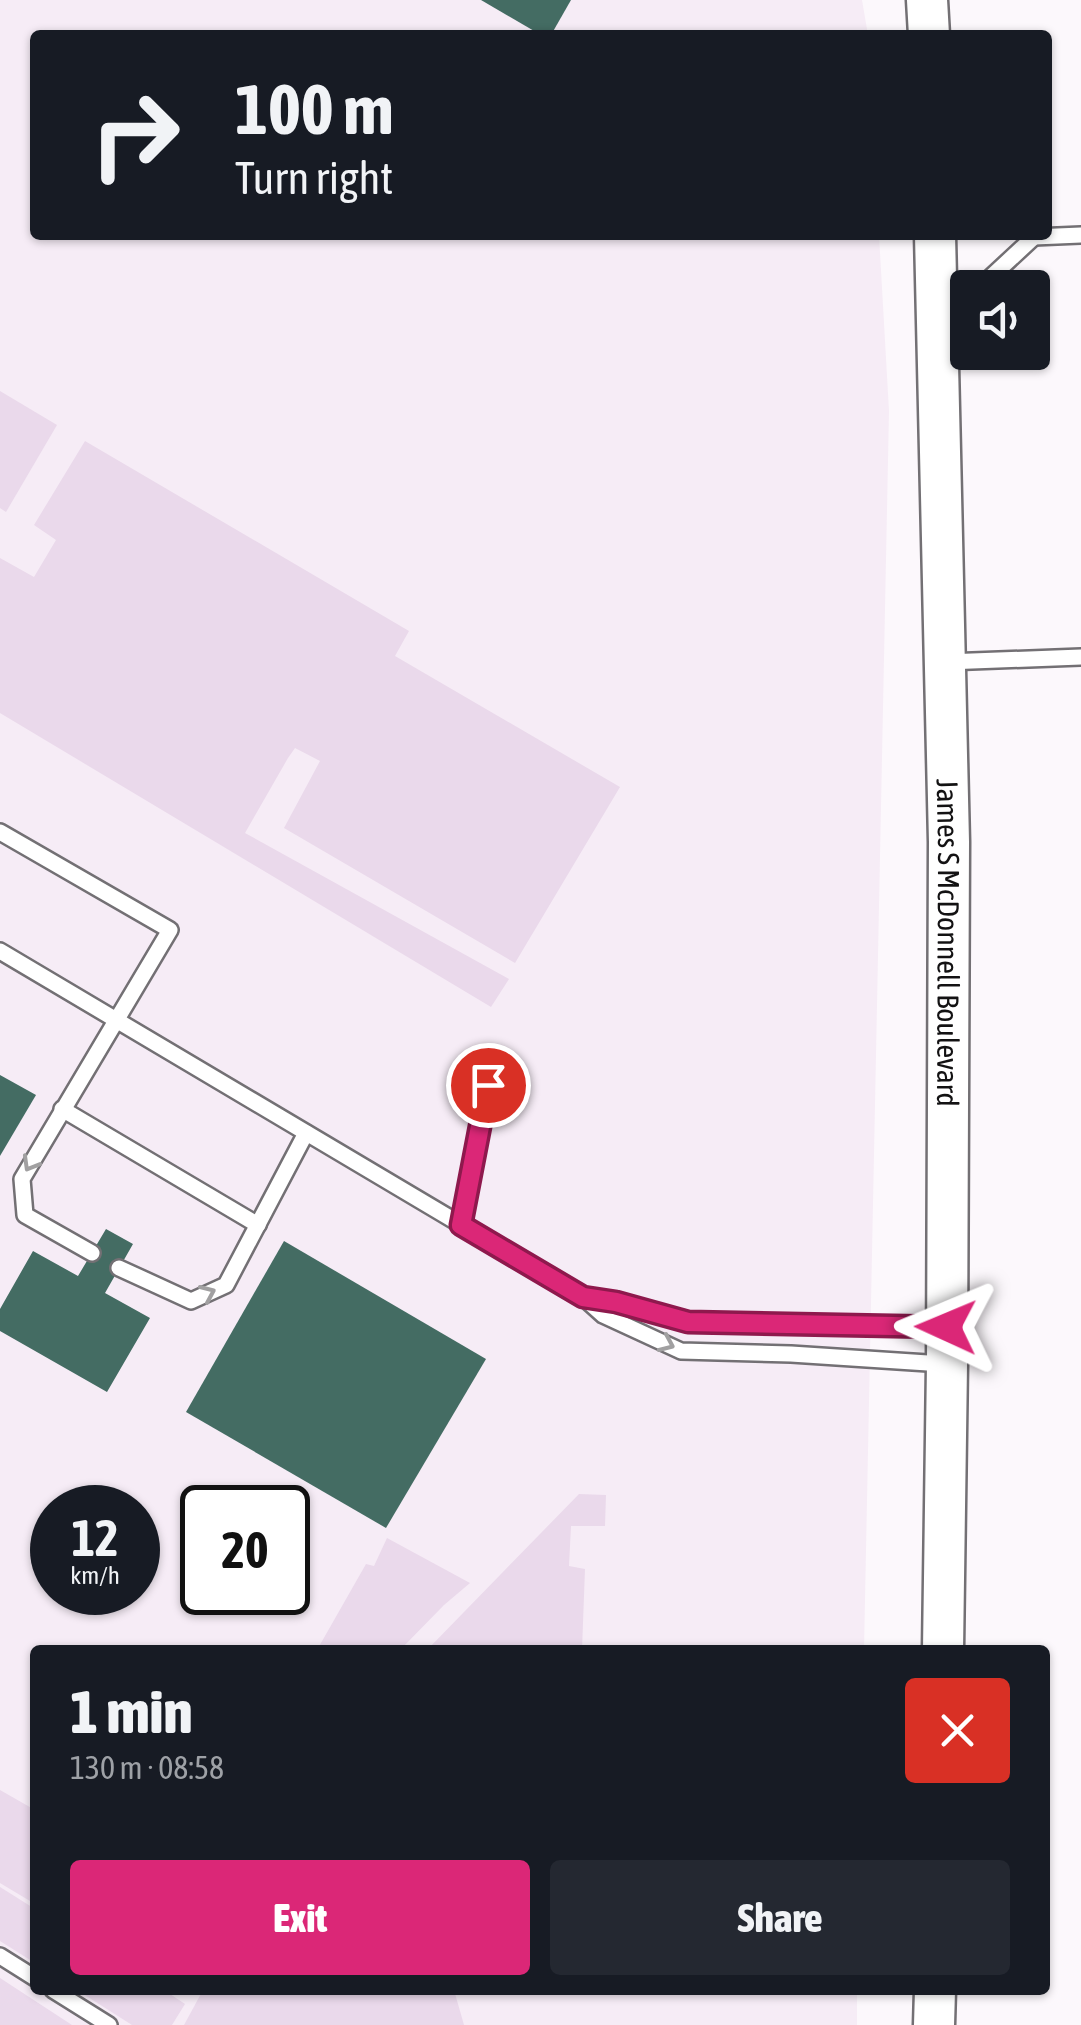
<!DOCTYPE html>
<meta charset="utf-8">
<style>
:root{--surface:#171b24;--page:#242831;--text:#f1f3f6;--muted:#9ea1a6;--accent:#db2777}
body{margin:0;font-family:"Asap Condensed",sans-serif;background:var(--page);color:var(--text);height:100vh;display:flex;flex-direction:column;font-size:38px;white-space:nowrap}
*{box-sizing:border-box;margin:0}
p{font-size:32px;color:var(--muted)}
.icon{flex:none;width:55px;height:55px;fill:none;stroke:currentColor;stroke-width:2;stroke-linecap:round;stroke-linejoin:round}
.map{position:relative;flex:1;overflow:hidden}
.details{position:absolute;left:30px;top:1645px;width:1020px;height:350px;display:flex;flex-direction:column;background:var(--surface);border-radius:10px;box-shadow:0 2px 8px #0004}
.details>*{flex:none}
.top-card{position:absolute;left:30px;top:30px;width:1022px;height:210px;border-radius:10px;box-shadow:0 2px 8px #0004;background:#171b24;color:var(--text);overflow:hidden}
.controls{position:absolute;left:950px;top:270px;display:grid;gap:20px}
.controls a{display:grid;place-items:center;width:100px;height:100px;border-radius:10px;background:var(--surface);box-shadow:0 2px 8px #0004;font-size:50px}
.speed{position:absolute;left:30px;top:1485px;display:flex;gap:20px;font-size:50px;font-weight:700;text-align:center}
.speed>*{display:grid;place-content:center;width:130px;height:130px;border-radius:50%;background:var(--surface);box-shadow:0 2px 8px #0004;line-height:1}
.speed small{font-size:25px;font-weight:400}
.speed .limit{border:5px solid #111;border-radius:15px;background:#fff;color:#111}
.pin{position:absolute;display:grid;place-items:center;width:85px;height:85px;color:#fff;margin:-42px;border:5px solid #fff;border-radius:50%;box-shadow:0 2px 10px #0007}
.me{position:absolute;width:110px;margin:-55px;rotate:271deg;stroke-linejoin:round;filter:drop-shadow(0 0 8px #0008)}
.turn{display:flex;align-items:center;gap:35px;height:210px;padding:0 40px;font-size:45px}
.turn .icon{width:130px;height:130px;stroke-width:2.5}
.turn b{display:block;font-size:70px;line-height:85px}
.round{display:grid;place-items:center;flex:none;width:105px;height:105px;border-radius:10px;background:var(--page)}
.headline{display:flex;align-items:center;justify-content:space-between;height:170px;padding:0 40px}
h1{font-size:60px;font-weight:800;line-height:75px}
.primary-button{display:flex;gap:20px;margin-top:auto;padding:20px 40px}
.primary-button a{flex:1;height:115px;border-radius:10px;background:var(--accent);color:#fff;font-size:40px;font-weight:800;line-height:115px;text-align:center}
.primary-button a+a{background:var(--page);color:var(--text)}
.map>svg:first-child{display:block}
.built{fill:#f6ecf6;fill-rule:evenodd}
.green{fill:#ead9eb}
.building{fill:#446c63}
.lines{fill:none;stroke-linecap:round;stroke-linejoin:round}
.service-casing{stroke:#737074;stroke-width:20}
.tertiary-casing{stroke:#737074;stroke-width:45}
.service{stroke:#fff;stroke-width:15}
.tertiary{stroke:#fff;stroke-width:40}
.oneway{stroke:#a1a0a1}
.route-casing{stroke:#8e194d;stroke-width:25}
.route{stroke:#db2777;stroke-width:18}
.labels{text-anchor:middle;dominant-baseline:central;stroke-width:9;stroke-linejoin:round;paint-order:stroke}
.street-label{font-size:30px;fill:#131213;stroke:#fff}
</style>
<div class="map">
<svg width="1081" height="2025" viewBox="0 0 1081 2025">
<rect width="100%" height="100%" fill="#fcf8fc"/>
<path class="built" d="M0 0H862L868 35H35V235H879L889 411 864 1650H35V1990H857V2025H0ZM52 1508H138V1592H52ZM202 1508H288V1592H202Z"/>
<g class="green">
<polygon points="0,391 57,425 6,512 0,508"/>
<polygon points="85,441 409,631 395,656 620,787 515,963 284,828 320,761 295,748 288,758 245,833 509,979 491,1007 0,713 0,558 34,577 56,540 34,525"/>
<polygon points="579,1494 606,1495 605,1526 571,1526 569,1566 585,1569 582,1650 427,1650"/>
<polygon points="387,1538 470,1583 444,1605 400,1650 317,1650 366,1564 374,1566"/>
<polygon points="0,1790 35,1810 35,1904 0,1883"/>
<polygon points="0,1887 35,1909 35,1963 0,1941"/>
<polygon points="0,1978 72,2025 0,2025"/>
<polygon points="77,1990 164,1990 185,2004 172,2025 132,2025"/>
<polygon points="203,1990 454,1990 464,2025 184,2025"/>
</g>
<g class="building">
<polygon points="481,0 571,0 551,35 541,35"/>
<polygon points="0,1075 36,1095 0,1156"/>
<polygon points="106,1229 133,1244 105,1293 150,1318 107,1392 0,1331 0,1309 33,1251 78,1276"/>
<polygon points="284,1241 486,1359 386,1528 186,1412"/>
</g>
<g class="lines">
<g class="service-casing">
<g id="service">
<polyline points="1034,237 1081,235"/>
<polyline points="979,288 1034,237 1031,235"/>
<polyline points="944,319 968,298"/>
<polyline points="946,662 1081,657"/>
<polyline points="0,832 170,930 22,1179 25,1215 92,1253"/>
<polyline points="0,951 583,1297 603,1315 681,1351 791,1354 943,1364"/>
<polyline points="62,1109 258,1225"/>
<polyline points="461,1225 488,1085"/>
<polyline points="119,1268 191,1301 226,1285 306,1133"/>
<polyline points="583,1297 616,1301 688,1322 946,1327"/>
<polyline points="0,1956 35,1978"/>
<polyline points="53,1990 109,2025"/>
</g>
</g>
<g class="tertiary-casing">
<g id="tertiary">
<polyline points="927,0 929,35"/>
<path id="s1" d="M935 235 949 842 947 1364 943 1650"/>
<polyline points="934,2025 935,1990"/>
</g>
</g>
<use href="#service" class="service"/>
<use href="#tertiary" class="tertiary"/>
</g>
<defs><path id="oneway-chevron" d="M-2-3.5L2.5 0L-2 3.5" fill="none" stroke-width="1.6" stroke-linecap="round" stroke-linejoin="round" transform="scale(2.5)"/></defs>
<g class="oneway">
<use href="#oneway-chevron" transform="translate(30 1164) rotate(120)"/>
<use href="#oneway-chevron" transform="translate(208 1293) rotate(-24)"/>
<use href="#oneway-chevron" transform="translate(667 1344) rotate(24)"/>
</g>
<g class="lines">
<g class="route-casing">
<polyline id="route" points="488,1085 461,1225 583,1297 616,1302 688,1322 946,1327"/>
</g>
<use href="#route" class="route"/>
</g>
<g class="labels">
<g class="street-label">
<text stroke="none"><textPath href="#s1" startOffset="708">James S McDonnell Boulevard</textPath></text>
</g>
</g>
</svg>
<div class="controls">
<a><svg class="icon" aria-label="sound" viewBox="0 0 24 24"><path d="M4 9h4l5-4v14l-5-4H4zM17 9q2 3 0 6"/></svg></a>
</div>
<div class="speed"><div>12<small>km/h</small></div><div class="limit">20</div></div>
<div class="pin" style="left:488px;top:1085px;background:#d93025"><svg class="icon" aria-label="arrive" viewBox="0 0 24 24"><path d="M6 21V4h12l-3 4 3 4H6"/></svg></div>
<svg class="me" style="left:946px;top:1327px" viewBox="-20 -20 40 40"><path d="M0-17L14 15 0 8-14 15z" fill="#db2777" stroke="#fff" stroke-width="4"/></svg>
<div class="top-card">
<div class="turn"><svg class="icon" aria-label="right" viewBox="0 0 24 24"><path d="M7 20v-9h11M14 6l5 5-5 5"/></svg><div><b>100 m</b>Turn right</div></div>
</div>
<section class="details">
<div class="headline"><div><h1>1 min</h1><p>130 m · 08:58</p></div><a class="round" style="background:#d93025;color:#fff"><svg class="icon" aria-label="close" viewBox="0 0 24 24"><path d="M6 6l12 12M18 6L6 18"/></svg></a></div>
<div class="primary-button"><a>Exit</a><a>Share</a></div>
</section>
</div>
